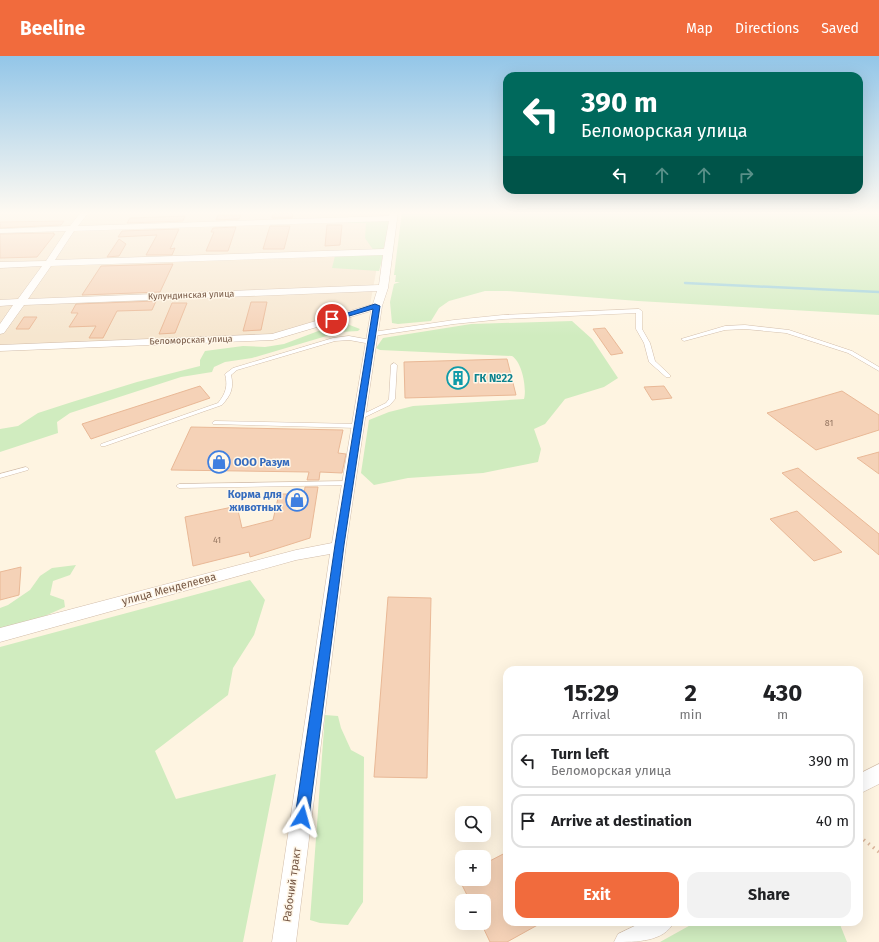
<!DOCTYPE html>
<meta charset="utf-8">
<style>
:root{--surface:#fff;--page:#f2f2f2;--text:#202124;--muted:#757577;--line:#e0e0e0;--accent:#f16b3d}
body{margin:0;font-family:"Fira Sans",sans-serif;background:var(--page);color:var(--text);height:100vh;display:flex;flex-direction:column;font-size:15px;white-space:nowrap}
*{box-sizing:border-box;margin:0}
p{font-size:13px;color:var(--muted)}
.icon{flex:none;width:22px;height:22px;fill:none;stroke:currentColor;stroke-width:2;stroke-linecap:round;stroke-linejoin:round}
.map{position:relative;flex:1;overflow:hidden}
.side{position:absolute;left:503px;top:610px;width:360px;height:260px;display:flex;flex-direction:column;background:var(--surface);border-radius:12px;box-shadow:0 4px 16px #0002}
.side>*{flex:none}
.guide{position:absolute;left:503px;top:16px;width:360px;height:122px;border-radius:12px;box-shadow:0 4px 16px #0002;background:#00695c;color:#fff;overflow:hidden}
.tools{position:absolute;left:455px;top:750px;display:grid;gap:8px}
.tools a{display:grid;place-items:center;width:36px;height:36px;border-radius:8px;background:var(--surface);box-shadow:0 4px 16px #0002;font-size:20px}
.pin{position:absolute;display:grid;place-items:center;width:34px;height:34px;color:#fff;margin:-17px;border:2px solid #fff;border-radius:50%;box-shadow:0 1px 4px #0007}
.me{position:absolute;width:44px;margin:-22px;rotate:8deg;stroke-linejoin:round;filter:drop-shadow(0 0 3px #0008)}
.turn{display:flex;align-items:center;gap:14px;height:84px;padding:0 12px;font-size:18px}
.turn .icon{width:52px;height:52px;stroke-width:2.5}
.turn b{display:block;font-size:28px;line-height:34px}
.lanes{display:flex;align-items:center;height:38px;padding:0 12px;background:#0003;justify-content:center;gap:20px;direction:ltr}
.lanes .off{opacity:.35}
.eta{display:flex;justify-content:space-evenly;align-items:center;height:68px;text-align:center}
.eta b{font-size:24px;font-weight:700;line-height:28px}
.button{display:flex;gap:8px;margin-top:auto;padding:8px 12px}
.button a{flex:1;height:46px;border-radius:12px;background:var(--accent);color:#fff;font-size:16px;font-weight:700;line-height:46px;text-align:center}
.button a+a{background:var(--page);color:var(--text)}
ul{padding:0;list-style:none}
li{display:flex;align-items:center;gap:12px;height:54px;margin:0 8px 6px;padding:0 4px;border:2px solid var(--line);border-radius:12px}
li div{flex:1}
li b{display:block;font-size:15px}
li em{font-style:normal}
header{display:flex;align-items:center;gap:24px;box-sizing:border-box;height:56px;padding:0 20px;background:var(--accent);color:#fff}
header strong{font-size:19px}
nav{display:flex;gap:22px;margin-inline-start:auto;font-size:14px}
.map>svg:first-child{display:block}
.residential{fill:#f6e6cf}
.green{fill:#d0ecbf}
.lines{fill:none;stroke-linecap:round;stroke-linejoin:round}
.stream{stroke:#9acfdb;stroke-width:2.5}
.building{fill:#f5d2b7;stroke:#e9b896}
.service-casing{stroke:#d2bdaa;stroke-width:1}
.minor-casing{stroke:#d2bdaa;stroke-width:1}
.path{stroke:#dab59a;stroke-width:3.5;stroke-dasharray:1.5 4.5;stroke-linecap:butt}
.service{fill:#fff;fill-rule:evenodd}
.minor{fill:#fff;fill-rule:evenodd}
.route{fill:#1a73e8;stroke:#114b97}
.labels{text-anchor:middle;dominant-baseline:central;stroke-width:3;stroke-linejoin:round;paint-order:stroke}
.far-street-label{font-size:9px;fill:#775946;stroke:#fff7e9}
.number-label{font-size:9px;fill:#967762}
.culture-label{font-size:11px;font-weight:bold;fill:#0d838f;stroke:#fff7e9;text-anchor:start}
.shop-label{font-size:11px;font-weight:bold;fill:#366cbe;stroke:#fff7e9;text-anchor:start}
.street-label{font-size:11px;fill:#775946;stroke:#fff7e9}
</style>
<header>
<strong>Beeline</strong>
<nav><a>Map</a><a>Directions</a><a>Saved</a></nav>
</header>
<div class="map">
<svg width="879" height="886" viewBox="0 0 879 886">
<rect width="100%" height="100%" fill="#fef4e1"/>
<polygon class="residential" points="0,156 387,156 370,249 274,279 0,290"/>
<g class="green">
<polygon points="402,156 879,156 879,259 638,245 507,235 485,235 449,245 439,252 431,265 398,268 392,267 390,246 394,228 400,226 395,226 396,219 394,219"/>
<polygon points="390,164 384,191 382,194 374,195 365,182 366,167 348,167 348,165"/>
<polygon points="382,198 383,201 379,215 332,212 335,200"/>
<path d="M572 265 592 283 618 322 604 331 565 343 545 368 534 373 541 393 538 406 483 417 408 422 374 429 361 417 369 364 389 356 413 350 524 343C527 332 522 306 512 300L380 294 376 292 383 282 471 268Z"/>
<polygon points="342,266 360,273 358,275 340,276 252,302 225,306 214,311 212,316 181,321 70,357 57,366 58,377 0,396 0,373 18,370 38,357 72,346 137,326 200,310 200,304 205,295 243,290 265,291 284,288"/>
<polygon points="76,509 70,519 53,525 50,539 64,544 65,551 45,560 0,573 0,552 8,549 30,534 40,520 52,512"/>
<polygon points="250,524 265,544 254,579 233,612 228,639 155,695 176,743 276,718 243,886 0,886 0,591"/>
<polygon points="325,659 338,660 341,672 351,694 364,701 363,846 348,869 320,867 310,864"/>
<polygon points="696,866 839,866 847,886 660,886"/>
</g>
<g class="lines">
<polyline class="stream" points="685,227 879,236"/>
</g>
<g class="building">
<polygon points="293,157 292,162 272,162 273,158"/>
<polygon points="218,159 241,159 239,163 216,164"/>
<polygon points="185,160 183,165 127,167 130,162"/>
<polygon points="64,165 61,169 0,172 0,166"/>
<polygon points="327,169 342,169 340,189 325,190"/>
<polygon points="270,170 290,170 284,193 263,193"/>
<polygon points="236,171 228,195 206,195 214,176 211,176 213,172"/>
<polygon points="179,173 170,193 175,192 172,199 146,199 157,179 118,181 122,175"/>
<polygon points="54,177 53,178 55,178 37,201 0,202 0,178"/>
<polygon points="119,183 126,188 119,200 107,201"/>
<polygon points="173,208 160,236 82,239 101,210"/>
<polygon points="156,245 152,254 117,255 103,282 89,282 96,270 69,271 78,257 71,257 76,248"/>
<polygon points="251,246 267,246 261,274 243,275"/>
<polygon points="172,247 187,247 175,277 159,278"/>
<polygon points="24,261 37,261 29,273 16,273"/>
<polygon points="605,272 623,297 611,299 593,273"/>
<polygon points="507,303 516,339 405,342 404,306"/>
<polygon points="200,330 210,342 91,383 82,368"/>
<polygon points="664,330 672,342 652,344 644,331"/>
<polygon points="842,335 879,359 879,374 816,394 767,357"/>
<polygon points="191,371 343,374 338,397 346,398 342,417 320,416 319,424 307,424 309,416 171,414"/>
<polygon points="879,396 879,418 857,402"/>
<polygon points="798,412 879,478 879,499 782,417"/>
<polygon points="305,431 318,431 310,482 250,501 249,496 193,510 185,461 237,450 242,472 273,464 279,438 304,438"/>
<polygon points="797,455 842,496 814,505 770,463"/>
<polygon points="21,511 19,539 0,544 0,516"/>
<polygon points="388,541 431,542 427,722 374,721"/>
<polygon points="507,796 507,866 543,866 507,886 490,886 481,867 484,867 484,845 470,845 459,823 484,823 484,808"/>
</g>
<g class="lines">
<g class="service-casing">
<g id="service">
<polygon points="639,253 642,255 642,273 650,287 655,305 670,319 670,321 666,321 649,306 644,287 636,273 636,257 503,263 454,268 373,280 370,278 373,276 454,264 503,259"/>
<polygon points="745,269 789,274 852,295 879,311 879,315 848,297 786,277 745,273 725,274 684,285 681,283 725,270"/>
<path d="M349 280 371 284 374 286 371 288 349 284 335 285 237 314 231 319C234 332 231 339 222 349L105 390H101L100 389 101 388 218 347C226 337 228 330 225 318L233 312 333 282Z"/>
<polygon points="394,307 397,309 395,343 390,349 361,363 357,363 356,362 357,361 386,347 389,343 391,309"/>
<polygon points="215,365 358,368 361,370 358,372 213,368 212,367 213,366"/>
<polygon points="26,411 29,413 28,414 0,422 0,418"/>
<polygon points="349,425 352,427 351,429 179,432 176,430 179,428"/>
</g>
</g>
<g class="minor-casing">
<g id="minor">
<path d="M81 156H89L78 170 389 160 390 156H398L388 232 382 250 346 489 296 886H272L330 498 296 504 0 586V572L296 494 332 487 371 255 273 284 0 295V289L272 278 373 248 377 235 24 249 4 277 0 278V268L13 249 0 250V244L18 243 42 210 0 212V206L46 205 66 175 0 177V173L70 170ZM389 165 384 193 55 204 74 175ZM383 199 379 229 28 243 51 210Z"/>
<polygon points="879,708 879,728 859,738 859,718"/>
<path d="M643 866H674C664 886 637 886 614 886L618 878Z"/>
</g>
</g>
<polyline class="path" points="859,780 879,796"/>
<use href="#service" class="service"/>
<use href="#minor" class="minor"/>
</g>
<linearGradient id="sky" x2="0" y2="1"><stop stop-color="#93c6e8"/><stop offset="0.56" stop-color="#fffaf2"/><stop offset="1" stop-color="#fffaf2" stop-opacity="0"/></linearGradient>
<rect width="879" height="280" fill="url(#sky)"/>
<polygon class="route" points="375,248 380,250 344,489 309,761 307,766 302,768 297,766 295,761 335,489 373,253 332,265 329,263"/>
<defs>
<g id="building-ring" transform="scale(1.15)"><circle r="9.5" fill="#fff7e9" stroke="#0f9aa8" stroke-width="1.5"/><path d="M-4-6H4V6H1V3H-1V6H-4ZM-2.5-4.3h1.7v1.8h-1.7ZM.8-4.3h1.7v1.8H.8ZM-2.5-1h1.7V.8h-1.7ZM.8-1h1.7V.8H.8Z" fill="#0f9aa8"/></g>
<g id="shop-ring" transform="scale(1.15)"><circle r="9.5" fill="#fff7e9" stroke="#3f7fe0" stroke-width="1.5"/><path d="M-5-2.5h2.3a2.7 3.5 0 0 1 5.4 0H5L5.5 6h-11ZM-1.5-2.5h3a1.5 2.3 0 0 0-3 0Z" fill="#3f7fe0"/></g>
</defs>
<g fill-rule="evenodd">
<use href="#building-ring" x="458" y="322"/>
<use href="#shop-ring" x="219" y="406"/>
<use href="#shop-ring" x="297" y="444"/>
</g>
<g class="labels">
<g class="far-street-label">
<text transform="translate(191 239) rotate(-2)">Кулундинская улица</text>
<text transform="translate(191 284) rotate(-2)">Беломорская улица</text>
</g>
<g class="number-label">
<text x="829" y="367">81</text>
<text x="217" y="484">41</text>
</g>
<g class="culture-label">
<text x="474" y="322">ГК №22</text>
</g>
<g class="shop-label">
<text x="234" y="406">ООО Разум</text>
<text x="282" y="438" text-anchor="end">Корма для<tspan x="282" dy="13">животных</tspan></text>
</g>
<g class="street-label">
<text transform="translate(169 533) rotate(-15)">улица Менделеева</text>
<text transform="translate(292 829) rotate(-82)">Рабочий тракт</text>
</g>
</g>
</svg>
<div class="tools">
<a><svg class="icon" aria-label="search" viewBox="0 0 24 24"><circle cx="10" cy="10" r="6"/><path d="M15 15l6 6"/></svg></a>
<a>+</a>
<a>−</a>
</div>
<div class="pin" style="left:332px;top:263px;background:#d93025"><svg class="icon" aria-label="arrive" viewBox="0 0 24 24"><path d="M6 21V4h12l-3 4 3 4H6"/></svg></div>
<svg class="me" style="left:302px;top:761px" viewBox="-20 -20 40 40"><path d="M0-17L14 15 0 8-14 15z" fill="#1a73e8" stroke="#fff" stroke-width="4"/></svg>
<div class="guide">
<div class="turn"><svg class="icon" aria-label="left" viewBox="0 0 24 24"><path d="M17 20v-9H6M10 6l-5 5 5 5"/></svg><div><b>390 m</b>Беломорская улица</div></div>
<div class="lanes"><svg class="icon" aria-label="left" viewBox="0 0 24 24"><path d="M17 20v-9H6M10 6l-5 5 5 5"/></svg><svg class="icon off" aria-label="ahead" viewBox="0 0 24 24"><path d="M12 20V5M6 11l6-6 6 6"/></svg><svg class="icon off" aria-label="ahead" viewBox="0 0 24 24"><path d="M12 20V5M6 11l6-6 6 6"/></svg><svg class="icon off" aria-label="right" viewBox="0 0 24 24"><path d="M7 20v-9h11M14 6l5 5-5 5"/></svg></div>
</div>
<section class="side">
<div class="eta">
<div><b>15:29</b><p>Arrival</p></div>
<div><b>2</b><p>min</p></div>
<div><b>430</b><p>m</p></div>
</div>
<ul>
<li><svg class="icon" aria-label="left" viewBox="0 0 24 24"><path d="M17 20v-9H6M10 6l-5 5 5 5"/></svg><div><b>Turn left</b><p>Беломорская улица</p></div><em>390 m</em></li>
<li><svg class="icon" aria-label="arrive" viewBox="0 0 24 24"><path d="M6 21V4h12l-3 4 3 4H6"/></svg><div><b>Arrive at destination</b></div><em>40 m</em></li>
</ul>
<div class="button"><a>Exit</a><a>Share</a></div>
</section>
</div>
